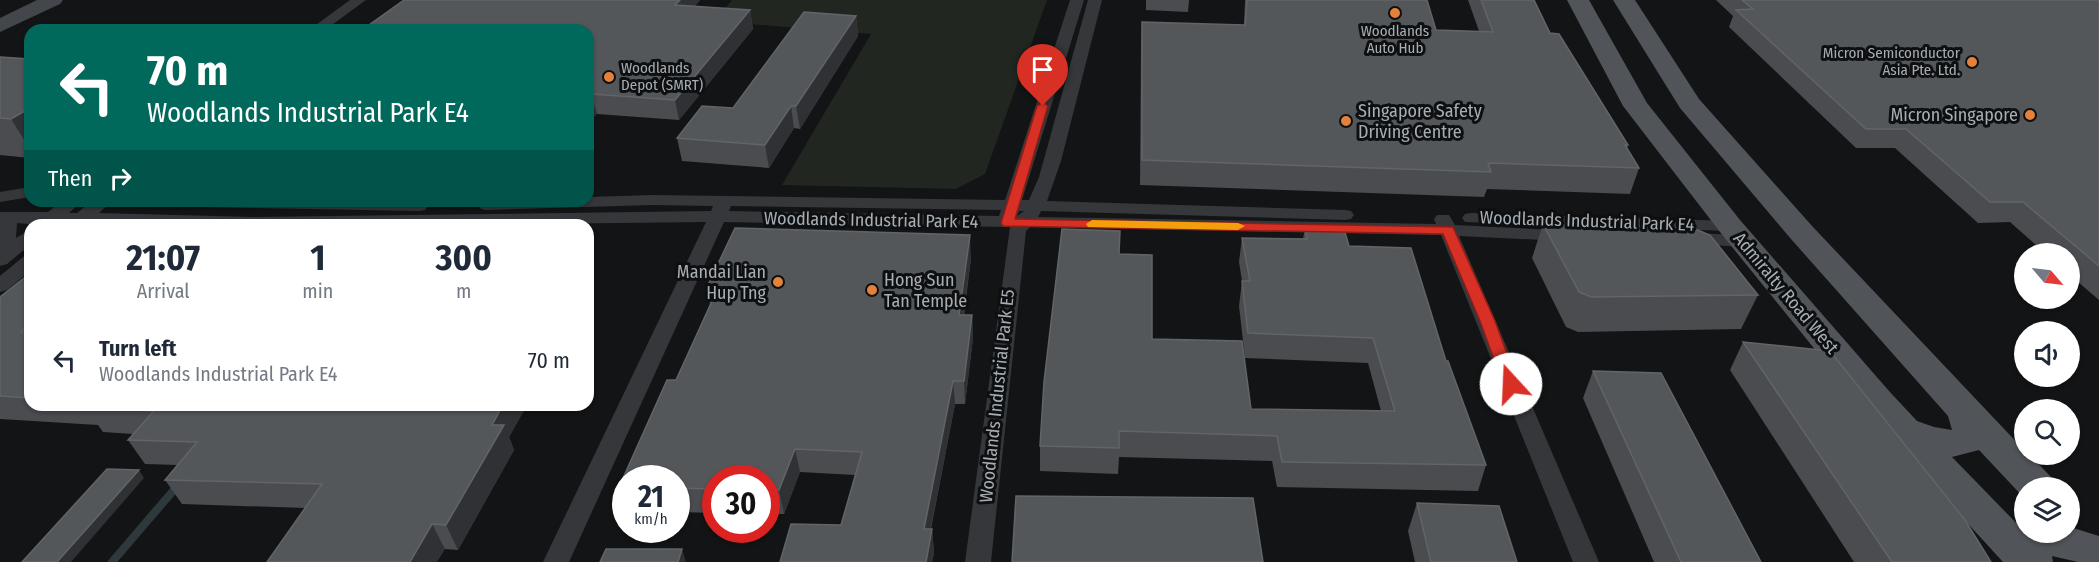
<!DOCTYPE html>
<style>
:root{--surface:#fff;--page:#f2f2f3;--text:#1f2937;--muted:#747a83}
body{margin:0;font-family:"Fira Sans Condensed",sans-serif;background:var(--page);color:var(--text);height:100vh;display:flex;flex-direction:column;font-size:22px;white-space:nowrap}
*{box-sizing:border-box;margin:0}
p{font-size:20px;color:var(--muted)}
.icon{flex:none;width:33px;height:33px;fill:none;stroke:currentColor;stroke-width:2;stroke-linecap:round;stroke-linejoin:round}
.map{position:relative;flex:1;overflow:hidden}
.side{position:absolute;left:24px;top:219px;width:570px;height:192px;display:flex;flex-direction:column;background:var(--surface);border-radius:18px;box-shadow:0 2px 4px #0004}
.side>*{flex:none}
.hud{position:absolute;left:24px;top:24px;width:570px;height:183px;border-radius:18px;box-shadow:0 2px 4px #0004;background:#00695c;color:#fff;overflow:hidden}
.needle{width:39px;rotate:118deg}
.buttons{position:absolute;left:2014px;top:243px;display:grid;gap:12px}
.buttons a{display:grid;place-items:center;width:66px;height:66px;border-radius:50%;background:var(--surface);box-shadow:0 2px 4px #0004;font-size:30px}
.speed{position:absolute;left:612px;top:465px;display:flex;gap:12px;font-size:30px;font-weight:700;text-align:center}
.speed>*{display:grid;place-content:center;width:78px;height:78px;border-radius:50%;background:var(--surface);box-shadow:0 2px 4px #0004;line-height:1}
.speed small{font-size:15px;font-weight:400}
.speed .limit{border:9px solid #d22;background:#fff;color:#111}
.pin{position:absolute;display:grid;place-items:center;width:51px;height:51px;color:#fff;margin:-62px -26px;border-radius:50% 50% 50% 0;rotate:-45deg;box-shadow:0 0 6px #0007}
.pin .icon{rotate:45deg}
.me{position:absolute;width:66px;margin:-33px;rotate:340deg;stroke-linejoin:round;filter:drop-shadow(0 0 4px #0008)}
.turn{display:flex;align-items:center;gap:21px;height:126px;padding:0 24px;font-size:27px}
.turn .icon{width:78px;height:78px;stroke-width:2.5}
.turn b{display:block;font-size:42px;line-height:51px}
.then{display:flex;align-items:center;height:57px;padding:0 24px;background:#0003;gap:12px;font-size:22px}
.eta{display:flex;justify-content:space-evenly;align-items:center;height:102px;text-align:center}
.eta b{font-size:36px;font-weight:700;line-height:42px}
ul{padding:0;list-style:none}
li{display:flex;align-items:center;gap:18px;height:78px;padding:0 24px}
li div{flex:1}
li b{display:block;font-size:22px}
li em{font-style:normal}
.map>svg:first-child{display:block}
.green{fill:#212720}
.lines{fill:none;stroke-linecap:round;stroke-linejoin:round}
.stream{stroke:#2e393d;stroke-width:8}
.street{fill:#35373a;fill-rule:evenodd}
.secondary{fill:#43464a;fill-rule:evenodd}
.primary{fill:#515458;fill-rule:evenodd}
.wall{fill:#4a4c50}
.shaded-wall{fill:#303134}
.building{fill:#54575a;stroke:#616468;stroke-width:1.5}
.route{fill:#d93025;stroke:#8d1f18;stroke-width:1.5}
.slow{fill:#f59e0b}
.poi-dot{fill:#e4823c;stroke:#0e0f10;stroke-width:2}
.labels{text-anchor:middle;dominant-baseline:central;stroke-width:6;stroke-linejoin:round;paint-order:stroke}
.far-poi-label{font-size:15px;fill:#a6aeb4;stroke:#0e0f10}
.poi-label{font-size:18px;fill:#a6aeb4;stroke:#0e0f10;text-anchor:start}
.street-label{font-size:18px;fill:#a6aeb4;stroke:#0e0f10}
</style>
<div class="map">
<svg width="2099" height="562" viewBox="0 0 2099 562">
<rect width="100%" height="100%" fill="#131415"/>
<polygon class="green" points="732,0 1047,0 985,174 956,189 782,185 871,34 714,21"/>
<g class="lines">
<polyline class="stream" points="112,562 179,484"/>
<g class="street">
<polygon points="350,0 366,0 325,30 309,30"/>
<path d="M1070 0H1084L1022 200H1029L1039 177 1088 0H1102L1061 161 1047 201 1345 210 1351 211 1354 215 1351 219 1345 220 1041 211 1038 217 1436 224 1434 219 1437 215H1449L1455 225 1573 231 1575 235 1573 239 1566 241 1459 236 1599 562H1573L1441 235 1030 227 1026 231 991 562H965L1010 227 724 222 569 562H543L706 222 443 225H40L17 223 16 238 30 230V245L7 264 0 266V212H48L62 201H82L69 213H77L92 201H112L99 213 253 217 711 211 713 206 652 205 487 210 481 209 478 205 482 201H588V197L652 195 1005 200ZM731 206 1001 210 999 216 729 211ZM1019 211H1024L1017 216Z"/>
<polygon points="30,187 30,197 0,202 0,192"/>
<polygon points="139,201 420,201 428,206 425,210 419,211 148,206 142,205"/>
<polygon points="1471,213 1730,221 1736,222 1739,226 1736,230 1730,231 1465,222 1462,218 1465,214"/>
<polygon points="1688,233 1742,235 1749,237 1751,241 1749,245 1742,247 1681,243 1679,239 1681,235"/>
<polygon points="30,255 30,271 7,290 0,292 0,276 23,257"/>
</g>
<polygon class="secondary" points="37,0 63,0 60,4 0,32 0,18"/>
<polygon class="primary" points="1567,0 1589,0 1647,103 1740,220 1889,391 1917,421 1934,427 1952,430 1948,416 1791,239 1680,108 1613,0 1635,0 1699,99 1813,227 2025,451 2025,454 2029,454 2052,478 2057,488 2025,488 2025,499 1979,450 1952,457 2025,532 2070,532 2070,527 2099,536 2099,562 2078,562 2052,556 2053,562 2003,562 1863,409 1720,232 1623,106"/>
</g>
<g class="wall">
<polygon points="404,0 700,0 694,7 750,10 753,29 679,120 597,114"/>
<polygon points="1146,0 1189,0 1188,12 1146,10"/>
<polygon points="1245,0 1427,0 1436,30 1479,31 1468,0 1534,0 1550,33 1628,145 1627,149 1639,168 1630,194 1487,189 1484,197 1140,185 1141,45 1142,22 1244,25"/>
<polygon points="1716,0 2099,0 2099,300 2070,275 2070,254 2046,254 2010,222 1978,223 1895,148 1856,148 1729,27 1733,16"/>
<polygon points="856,16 858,36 800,129 794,128 769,168 682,161 677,138 733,108"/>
<polygon points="0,57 30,59 30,158 0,155"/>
<polygon points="1543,224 1758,295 1741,329 1578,332 1566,327 1532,258"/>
<polygon points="1305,228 1349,246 1446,361 1486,465 1478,491 1277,487 1272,461 1119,457 1118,474 1040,471 1040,446 1119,254 1152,339 1251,409 1381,411 1368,363 1245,358 1239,306 1242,281 1239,262 1242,238 1303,239"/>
<polygon points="971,258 964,315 972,315 973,338 965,404 955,404 931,529 932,529 934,553 932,562 780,562 841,525 855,475 800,472 784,514 766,514 766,478 716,478 716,513 676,512 676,478 626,478 626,507 619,487 676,380 710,304 707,287"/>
<polygon points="30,279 30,405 527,405 509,437 514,450 458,550 445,549 306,508 182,504 165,480 177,465 145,464 128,440 133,434 103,432 98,425 0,419 0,297"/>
<polygon points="1743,342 1991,562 1854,562 1730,370"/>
<polygon points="1593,371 1761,562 1654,562 1583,398"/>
<polygon points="1417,503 1517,562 1415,562 1408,531"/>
</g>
<g class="shaded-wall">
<polygon points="680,0 700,0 679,24 675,5"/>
<polygon points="750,10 753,29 679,120 675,100"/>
<polygon points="856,16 858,36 800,129 796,106"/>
<polygon points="591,94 597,114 588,123 588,97"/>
<polygon points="791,106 794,128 769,168 765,145"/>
<polygon points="30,108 30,149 11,119"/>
<polygon points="970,235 971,258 960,338 959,315"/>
<polygon points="972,315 973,338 965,404 964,381"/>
<polygon points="30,324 30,345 21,332"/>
<polygon points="953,381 955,404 926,553 924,529"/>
<polygon points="503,405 527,405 509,437 514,450 458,550 446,525 492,425"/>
<polygon points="795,449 800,472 784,514 779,490"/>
<polygon points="139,470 144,478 71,562 57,562"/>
<polygon points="432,524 445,549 437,562 410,562"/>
<polygon points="932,529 934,553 932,562 926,562"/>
<polygon points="682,549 686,562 678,562"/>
</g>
<g class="building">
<polygon points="404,0 680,0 675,5 750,10 675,100 591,94 588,97 588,30 362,30"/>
<polygon points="1247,0 1427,0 1436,30 1493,32 1481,0 1534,0 1550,33 1559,34 1628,145 1625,145 1639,168 1488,163 1491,172 1142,160 1142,22 1245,25"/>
<polygon points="1742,0 2099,0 2099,266 2023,202 1990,202 1906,129 1866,129 1736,10 1753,9"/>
<polygon points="804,12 856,16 796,106 791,106 765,145 677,138 702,106 733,108"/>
<polygon points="0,57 30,59 30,108 11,119 0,118"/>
<polygon points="1543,224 1693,228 1710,235 1758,295 1591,297 1579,292"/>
<polygon points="735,228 970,235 959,315 972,315 964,381 953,381 924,529 932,529 926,562 780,562 791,524 841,525 862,452 795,449 779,490 766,490 766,478 716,478 716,489 676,488 676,478 626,478 626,487 619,487 667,380 676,380 718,288 707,287"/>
<polygon points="1305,228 1344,229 1349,246 1411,248 1446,361 1448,361 1486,465 1282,462 1277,436 1119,431 1119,448 1040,446 1044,382 1062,229 1120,231 1119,254 1152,255 1152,339 1242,341 1251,409 1395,411 1373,338 1248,333 1242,281 1250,281 1242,238 1307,239"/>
<polygon points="24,278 30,279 30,324 21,332 30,333 30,398 0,396 0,297"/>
<polygon points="1743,342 1830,351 1965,520 1991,562 1892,562"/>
<polygon points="1593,371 1661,373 1761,562 1681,562"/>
<polygon points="88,405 503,405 492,425 504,425 446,525 432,524 410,562 267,562 322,484 165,480 197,442 128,440 154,411 85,407"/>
<polygon points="107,469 139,470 57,562 22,562"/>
<polygon points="1016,496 1253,498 1263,562 1012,562"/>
<polygon points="1417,503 1499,506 1517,562 1431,562"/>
<polygon points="606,549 682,549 678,562 600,562"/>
</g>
<polygon class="route" points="1043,102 1048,106 1015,219 1453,227 1495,321 1518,384 1511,389 1503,384 1480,321 1443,234 1003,226 1001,223 1037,106"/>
<polygon class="slow" points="1092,220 1238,223 1245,226 1238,230 1088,227 1086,224"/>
<g class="poi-dot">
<circle cx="1395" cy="13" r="6"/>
<circle cx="1972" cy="62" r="6"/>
<circle cx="609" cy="77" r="6"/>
<circle cx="2030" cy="115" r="6"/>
<circle cx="1346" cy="121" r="6"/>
<circle cx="778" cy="282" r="6"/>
<circle cx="872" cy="290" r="6"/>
</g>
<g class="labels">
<g class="far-poi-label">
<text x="1395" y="31">Woodlands<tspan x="1395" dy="17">Auto Hub</tspan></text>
<text x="1960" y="53" text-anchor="end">Micron Semiconductor<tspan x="1960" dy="17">Asia Pte. Ltd.</tspan></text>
<text x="621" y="68" text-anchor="start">Woodlands<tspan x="621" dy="17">Depot (SMRT)</tspan></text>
</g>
<g class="poi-label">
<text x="1358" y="111">Singapore Safety<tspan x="1358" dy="21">Driving Centre</tspan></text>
<text x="2018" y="115" text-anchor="end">Micron Singapore</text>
<text x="766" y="272" text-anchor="end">Mandai Lian<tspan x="766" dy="21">Hup Tng</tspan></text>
<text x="884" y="280">Hong Sun<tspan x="884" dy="21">Tan Temple</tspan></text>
</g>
<g class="street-label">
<text transform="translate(871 220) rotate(1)">Woodlands Industrial Park E4</text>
<text transform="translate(1587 221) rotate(2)">Woodlands Industrial Park E4</text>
<text transform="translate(1786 293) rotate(50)">Admiralty Road West</text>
<text transform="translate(997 396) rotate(-84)">Woodlands Industrial Park E5</text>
</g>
</g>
</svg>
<div class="buttons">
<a><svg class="needle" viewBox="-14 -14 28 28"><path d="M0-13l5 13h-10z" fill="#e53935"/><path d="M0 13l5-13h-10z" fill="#747a83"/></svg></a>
<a><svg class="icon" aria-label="sound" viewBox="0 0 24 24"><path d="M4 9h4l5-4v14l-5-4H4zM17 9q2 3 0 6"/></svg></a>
<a><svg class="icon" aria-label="search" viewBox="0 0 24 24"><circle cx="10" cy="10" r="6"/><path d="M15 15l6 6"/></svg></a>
<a><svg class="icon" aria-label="layers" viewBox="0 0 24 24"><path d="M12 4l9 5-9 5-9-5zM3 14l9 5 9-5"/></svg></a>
</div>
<div class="speed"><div>21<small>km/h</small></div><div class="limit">30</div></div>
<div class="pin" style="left:1043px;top:106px;background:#d93025"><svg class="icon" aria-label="arrive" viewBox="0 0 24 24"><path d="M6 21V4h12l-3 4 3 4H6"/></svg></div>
<svg class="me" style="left:1511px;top:384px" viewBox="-20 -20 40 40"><circle r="19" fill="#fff"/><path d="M0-13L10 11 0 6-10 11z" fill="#d93025"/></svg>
<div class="hud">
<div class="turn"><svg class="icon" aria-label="left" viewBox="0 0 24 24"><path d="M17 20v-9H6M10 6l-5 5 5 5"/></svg><div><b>70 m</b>Woodlands Industrial Park E4</div></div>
<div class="then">Then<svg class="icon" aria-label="right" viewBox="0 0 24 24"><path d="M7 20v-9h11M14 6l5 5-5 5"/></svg></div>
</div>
<section class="side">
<div class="eta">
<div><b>21:07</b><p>Arrival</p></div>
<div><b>1</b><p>min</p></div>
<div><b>300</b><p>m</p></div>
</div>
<ul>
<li><svg class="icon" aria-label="left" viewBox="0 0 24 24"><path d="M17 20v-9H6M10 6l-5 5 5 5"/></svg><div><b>Turn left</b><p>Woodlands Industrial Park E4</p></div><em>70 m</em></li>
</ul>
</section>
</div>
